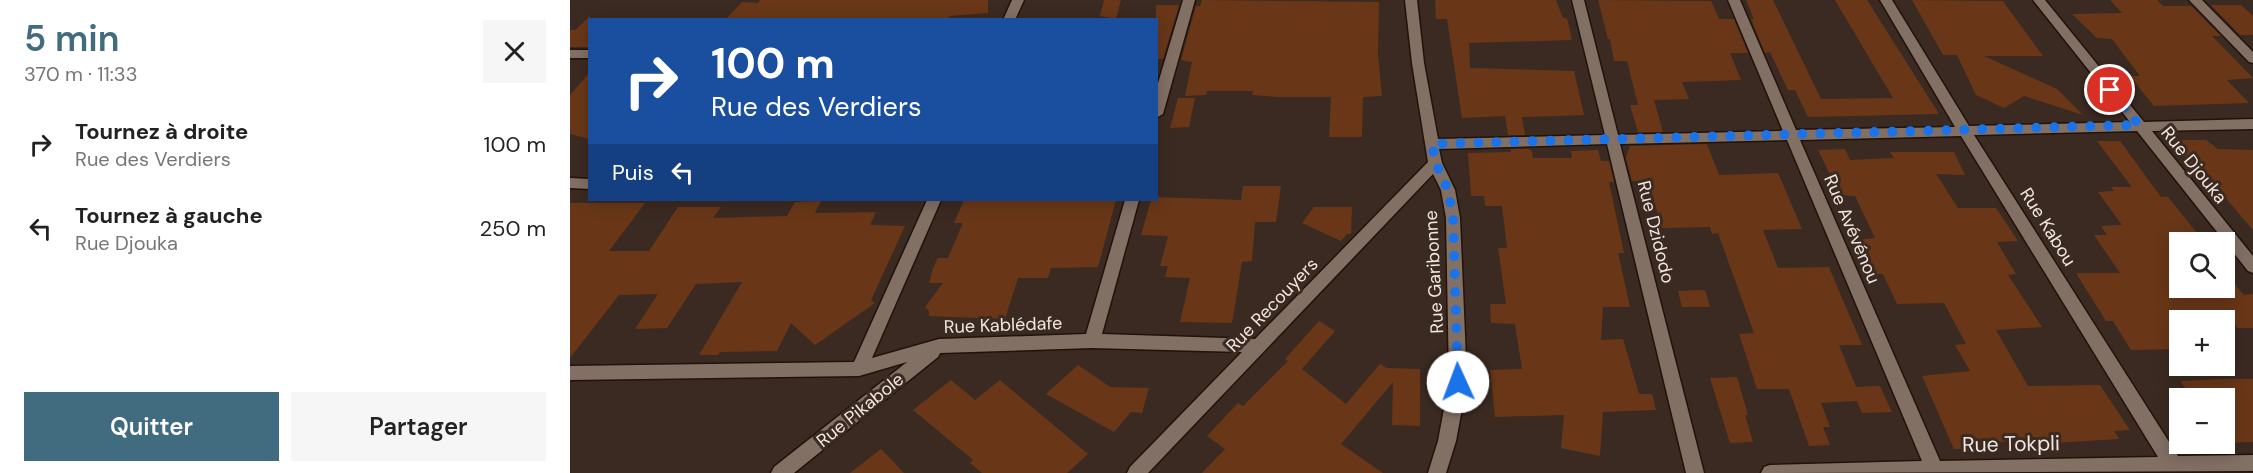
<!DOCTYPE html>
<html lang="fr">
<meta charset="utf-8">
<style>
:root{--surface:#fff;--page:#f6f6f6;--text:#222;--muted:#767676;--accent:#416b7e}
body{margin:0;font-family:"DM Sans",sans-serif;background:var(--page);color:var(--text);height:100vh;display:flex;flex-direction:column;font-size:22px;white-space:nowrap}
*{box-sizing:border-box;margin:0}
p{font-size:20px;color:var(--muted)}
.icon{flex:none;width:33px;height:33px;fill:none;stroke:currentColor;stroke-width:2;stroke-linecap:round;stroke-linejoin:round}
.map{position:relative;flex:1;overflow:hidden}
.panel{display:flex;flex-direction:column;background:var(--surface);width:570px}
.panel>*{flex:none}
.banner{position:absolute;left:18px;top:18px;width:570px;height:183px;border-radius:0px;box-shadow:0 3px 15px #0003;background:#1a4fa0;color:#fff;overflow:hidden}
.buttons{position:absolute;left:1599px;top:232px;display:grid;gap:12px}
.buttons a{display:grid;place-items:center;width:66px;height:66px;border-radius:0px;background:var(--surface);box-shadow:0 3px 15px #0003;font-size:30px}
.pin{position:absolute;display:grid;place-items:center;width:51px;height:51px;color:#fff;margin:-26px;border:3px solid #fff;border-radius:50%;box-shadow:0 2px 6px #0007}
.me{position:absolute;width:66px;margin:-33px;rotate:358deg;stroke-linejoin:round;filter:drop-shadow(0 0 4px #0008)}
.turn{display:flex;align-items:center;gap:21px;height:126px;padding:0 24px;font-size:27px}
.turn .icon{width:78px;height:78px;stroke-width:2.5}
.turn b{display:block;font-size:42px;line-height:51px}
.then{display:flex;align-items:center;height:57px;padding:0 24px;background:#0003;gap:12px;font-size:22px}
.round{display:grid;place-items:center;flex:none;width:63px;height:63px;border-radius:0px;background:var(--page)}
.summary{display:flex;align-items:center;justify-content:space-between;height:102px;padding:0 24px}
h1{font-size:36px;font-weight:600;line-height:45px;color:var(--accent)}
.action{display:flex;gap:12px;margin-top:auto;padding:12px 24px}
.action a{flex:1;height:69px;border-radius:0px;background:var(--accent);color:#fff;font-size:24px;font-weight:600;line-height:69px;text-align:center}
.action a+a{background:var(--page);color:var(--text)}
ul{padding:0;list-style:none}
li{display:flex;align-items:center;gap:18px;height:84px;padding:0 24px}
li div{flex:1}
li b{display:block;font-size:22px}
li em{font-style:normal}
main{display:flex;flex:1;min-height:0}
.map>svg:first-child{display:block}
.building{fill:#693718}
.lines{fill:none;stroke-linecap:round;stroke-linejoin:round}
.street-casing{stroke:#21120a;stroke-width:3}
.street{fill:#837065;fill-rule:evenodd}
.route{stroke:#1a73e8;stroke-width:10;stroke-dasharray:0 18}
.labels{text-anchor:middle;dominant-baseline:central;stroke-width:6;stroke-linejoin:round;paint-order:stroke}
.street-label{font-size:18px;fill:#f1e6e0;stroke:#3b2a21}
.near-street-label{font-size:21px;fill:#f1e6e0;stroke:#3b2a21}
</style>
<main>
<section class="panel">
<div class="summary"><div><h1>5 min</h1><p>370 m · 11:33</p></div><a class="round"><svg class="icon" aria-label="close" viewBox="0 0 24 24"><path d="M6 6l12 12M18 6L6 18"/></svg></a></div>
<ul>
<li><svg class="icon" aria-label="right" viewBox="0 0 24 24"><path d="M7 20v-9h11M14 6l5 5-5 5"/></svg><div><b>Tournez à droite</b><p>Rue des Verdiers</p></div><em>100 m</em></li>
<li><svg class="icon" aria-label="left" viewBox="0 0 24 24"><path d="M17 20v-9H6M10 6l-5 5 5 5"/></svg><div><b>Tournez à gauche</b><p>Rue Djouka</p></div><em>250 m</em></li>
</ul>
<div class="action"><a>Quitter</a><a>Partager</a></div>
</section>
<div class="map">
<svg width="1683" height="473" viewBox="0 0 1683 473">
<rect width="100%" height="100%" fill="#3b2a21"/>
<g class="building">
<polygon points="190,0 418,0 418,13 380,16 378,20 155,20 172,2 188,3"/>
<polygon points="534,0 551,0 546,19 530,16"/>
<polygon points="632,0 809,2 808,55 812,96 793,97 792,137 759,137 761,97 708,97 682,95 683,91 637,91 636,95 615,96 622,62 611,60 626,6 630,6"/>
<polygon points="865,0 986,0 993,18 997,18 1002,40 899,43 900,68 1004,71 1014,115 952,117 955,135 938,135 935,116 892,118 877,19 866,19"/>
<polygon points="1028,0 1141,1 1149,19 1164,19 1178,53 1160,53 1171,80 1112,82 1119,99 1084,100 1093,132 1068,132 1060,105 1068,105 1057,61 1044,61 1040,39 1038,39"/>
<polygon points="1176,0 1203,0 1251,99 1323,98 1265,0 1297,0 1369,114 1238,117 1225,90 1218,90 1200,52 1195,53 1181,19 1184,19"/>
<polygon points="1342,0 1433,1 1473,56 1414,56 1487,89 1513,115 1454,96 1434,108 1406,95 1387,55 1373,55"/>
<polygon points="1540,0 1587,0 1593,6 1621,6 1651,36 1642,36 1683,78 1657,80 1679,103 1584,106 1560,76 1570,76 1542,39 1527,38 1502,14 1552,13"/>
<polygon points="586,5 609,5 593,59 586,59"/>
<polygon points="1641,5 1671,5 1683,16 1683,35 1670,35"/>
<polygon points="20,16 20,47 0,47 0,30 5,30"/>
<polygon points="20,72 20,139 0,134 0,95"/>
<polygon points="608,98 625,98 619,127 600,128"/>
<polygon points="1602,140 1636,140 1648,149 1683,150 1683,230 1636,175 1629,175"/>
<polygon points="1527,141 1550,141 1591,197 1598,197 1635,243 1610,243 1610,288 1654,288 1654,271 1674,295 1683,294 1683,328 1667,328 1661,320 1610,321 1610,349 1561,350 1543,321 1536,321 1506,273 1550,273 1524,235 1537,235 1531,226 1552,225 1528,192 1544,191 1541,187 1562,187"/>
<polygon points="1137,144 1149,175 1208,173 1232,229 1193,230 1208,268 1259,267 1292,345 1269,345 1286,387 1310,386 1322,412 1292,413 1287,401 1251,403 1260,427 1253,427 1260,445 1239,446 1219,389 1187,389 1169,334 1184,333 1148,233 1142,234 1140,227 1092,228 1078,181 1062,181 1056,158 1060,146"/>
<polygon points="940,149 958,149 962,151 963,158 1002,158 1001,151 1028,150 1031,161 1039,161 1044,182 1039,182 1054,253 1048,253 1060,307 1033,307 1031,340 1053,339 1069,394 1082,394 1086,410 1033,412 1030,456 991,448 994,415 925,417 920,370 952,369 945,324 921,323 920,304 936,304 928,248 937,248 932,206 915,206 914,196 901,196 898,153 941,152"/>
<polygon points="1275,149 1280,160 1324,158 1320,152 1384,152 1395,175 1366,174 1388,208 1426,208 1448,241 1427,242 1446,274 1438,275 1472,327 1426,330 1458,386 1530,385 1560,430 1544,431 1549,439 1482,443 1480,440 1427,442 1430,449 1384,449 1352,376 1400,371 1385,345 1396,344 1374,303 1327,304 1313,274 1303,274 1288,240 1305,238 1285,196 1270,195 1248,150"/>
<polygon points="673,186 711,186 706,222 685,222 682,261 672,262 662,323 610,322 620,278 595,277 598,266 590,266 598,236 571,235 581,200 586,200 586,197 671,200"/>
<polygon points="394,200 546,200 528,267 481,268 478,278 448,278 435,319 359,316 359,311 355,307 373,283 359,283 363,268 368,258 378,258 393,223 384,223"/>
<polygon points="251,201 245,213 306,212 300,225 335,226 301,300 305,303 245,345 221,323 207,351 150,352 148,355 129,355 172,282 126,284 97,328 65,329 88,294 49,295 0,358 0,203 75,203 39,251 79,251 108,207 151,207 143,218 217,216 225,202"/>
<polygon points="744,207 782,207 781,234 777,234 771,241 732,223"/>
<polygon points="1135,290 1140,307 1112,307 1108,291"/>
<polygon points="749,321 765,331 732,369 776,404 810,364 817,368 850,369 850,426 822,425 823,382 771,444 813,473 632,473 655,449 637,436 668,403 673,406 718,361 715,359"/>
<polygon points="508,365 540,387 579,388 572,413 561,412 544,432 476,394"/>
<polygon points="1167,377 1178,415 1175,415 1183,442 1160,443 1140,378"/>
<polygon points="1652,379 1683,379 1683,442 1654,443 1654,399 1623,399 1610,381"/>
<polygon points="381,380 405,400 430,380 518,454 497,473 412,473 400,463 403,460 343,410"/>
<polygon points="311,449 334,473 280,473"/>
</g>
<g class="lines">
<g class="street-casing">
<g id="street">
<polygon points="442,0 454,0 445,20 433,20"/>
<polygon points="613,0 625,0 593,114 586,118 586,90"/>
<path d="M835 0H847L854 63 868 139 1035 135 1002 0H1014L1048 135 1213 131 1158 0H1170L1226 130 1385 127 1310 0H1322L1399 126 1560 122 1463 0H1475L1574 122 1683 119V129L1582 131 1683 256V273L1678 271 1567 131 1404 135 1608 456 1683 455V471L1191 473 1194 467 1200 465 1352 461 1217 140 1050 144 1134 473H1116L1037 144 869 149 872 163 885 190 890 218 897 382 886 441 876 473H858L868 441 879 382 876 218 871 190 863 174 578 473H557L560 467 672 352 522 348 370 353 368 357 224 473H201L204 467 337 362 289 376 0 380V366L284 362 357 200H371L302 358 369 339 516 334 555 200H569L532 334 685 339 858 162 842 63ZM1391 136 1588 457 1370 461 1230 140Z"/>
<polygon points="1619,0 1632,0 1683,52 1683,63 1679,62"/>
<rect x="0" y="50" width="20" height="8"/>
<polygon points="0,178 20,179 20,189 0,188"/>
</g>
</g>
<use href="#street" class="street"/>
</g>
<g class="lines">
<polyline class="route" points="888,382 883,218 878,190 866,164 862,144 1569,125 1540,90"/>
</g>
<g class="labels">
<g class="street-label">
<text transform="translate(1624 165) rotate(51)">Rue Djouka</text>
<text transform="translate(1478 227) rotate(58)">Rue Kabou</text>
<text transform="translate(1282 229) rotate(67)">Rue Avévénou</text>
<text transform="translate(1086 232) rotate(76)">Rue Dzidodo</text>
<text transform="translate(864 272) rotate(-93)">Rue Garibonne</text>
<text transform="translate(702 305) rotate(-46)">Rue Recouyers</text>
<text transform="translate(433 325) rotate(-2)">Rue Kablédafe</text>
<text transform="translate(290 410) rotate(-39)">Rue Pikabole</text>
</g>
<g class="near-street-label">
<text transform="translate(1441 444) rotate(-1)">Rue Tokpli</text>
</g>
</g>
</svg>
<div class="buttons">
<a><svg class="icon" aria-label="search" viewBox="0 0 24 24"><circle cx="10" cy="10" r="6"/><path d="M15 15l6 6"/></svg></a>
<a>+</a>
<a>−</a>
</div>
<div class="pin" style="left:1540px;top:90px;background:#d93025"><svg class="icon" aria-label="arrive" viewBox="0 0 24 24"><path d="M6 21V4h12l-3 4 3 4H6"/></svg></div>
<svg class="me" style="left:888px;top:382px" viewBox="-20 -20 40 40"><circle r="19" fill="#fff"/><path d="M0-13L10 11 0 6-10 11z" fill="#1a73e8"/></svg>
<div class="banner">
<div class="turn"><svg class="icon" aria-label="right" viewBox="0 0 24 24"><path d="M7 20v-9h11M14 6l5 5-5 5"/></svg><div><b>100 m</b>Rue des Verdiers</div></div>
<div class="then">Puis<svg class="icon" aria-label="left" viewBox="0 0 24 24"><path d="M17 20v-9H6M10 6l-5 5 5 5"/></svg></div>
</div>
</div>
</main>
